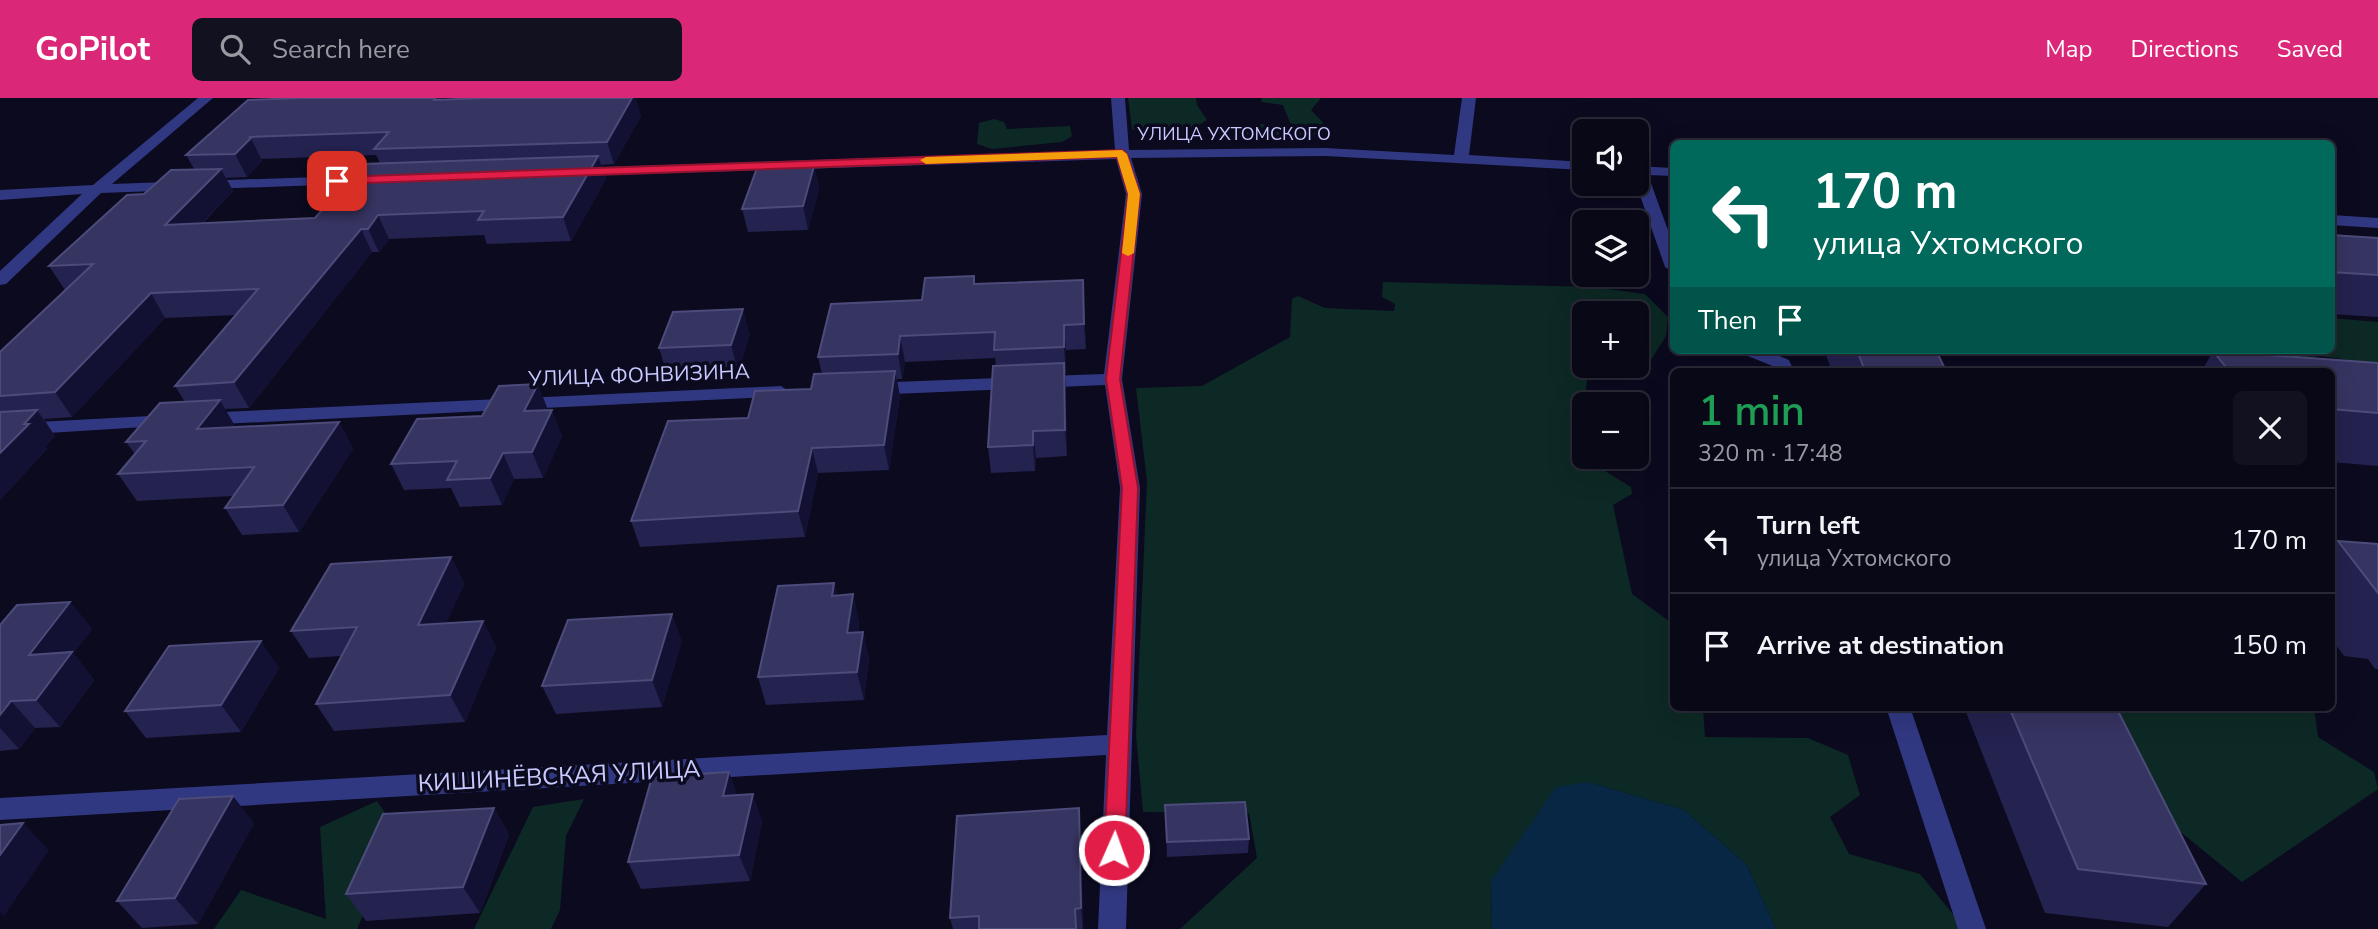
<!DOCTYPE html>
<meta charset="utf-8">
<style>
:root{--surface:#080817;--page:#111120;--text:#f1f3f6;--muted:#989aa1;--line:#292936;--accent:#db2777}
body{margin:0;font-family:"Nunito Sans",sans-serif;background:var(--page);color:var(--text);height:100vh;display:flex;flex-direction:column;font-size:26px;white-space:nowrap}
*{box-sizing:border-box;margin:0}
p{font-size:23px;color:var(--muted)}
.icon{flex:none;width:38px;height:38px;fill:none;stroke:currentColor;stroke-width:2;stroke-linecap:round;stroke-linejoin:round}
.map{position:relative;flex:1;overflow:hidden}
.panel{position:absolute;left:1670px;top:270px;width:665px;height:343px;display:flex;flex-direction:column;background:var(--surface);border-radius:10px;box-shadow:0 7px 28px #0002,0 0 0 2px var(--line)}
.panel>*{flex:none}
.banner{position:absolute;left:1670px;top:42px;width:665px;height:214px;border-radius:10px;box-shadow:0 7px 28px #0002,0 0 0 2px var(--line);background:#00695c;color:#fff;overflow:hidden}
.controls{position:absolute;left:1572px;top:21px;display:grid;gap:14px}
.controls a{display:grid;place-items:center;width:77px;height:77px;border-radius:10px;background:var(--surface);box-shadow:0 7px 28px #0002,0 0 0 2px var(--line);font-size:35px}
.pin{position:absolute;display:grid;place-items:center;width:60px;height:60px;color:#fff;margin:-30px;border-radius:14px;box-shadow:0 4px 10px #0006}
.me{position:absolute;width:77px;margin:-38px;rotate:2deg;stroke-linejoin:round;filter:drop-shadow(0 0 5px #0008)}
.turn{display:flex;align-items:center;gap:24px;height:147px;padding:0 28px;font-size:32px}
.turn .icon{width:91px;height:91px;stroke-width:2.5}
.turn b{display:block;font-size:49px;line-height:60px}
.then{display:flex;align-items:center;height:66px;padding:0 28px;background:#0003;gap:14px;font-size:26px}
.round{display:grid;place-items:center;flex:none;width:74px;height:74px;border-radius:10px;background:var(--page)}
.head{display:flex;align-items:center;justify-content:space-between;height:119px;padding:0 28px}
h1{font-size:42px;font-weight:600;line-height:52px;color:#1e9e55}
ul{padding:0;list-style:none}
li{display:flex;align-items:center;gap:21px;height:105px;padding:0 28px;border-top:2px solid var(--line)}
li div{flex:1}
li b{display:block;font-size:26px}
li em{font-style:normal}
header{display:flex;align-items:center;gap:42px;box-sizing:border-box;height:98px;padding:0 35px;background:var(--accent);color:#fff}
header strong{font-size:33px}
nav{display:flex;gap:38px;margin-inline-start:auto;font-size:24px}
.search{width:490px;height:63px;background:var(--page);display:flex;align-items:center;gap:18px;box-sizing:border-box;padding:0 24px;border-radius:10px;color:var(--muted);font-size:26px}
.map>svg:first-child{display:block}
.green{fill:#0d2925;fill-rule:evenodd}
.water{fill:#072745}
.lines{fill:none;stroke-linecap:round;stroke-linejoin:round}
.minor{fill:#313882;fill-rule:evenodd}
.wall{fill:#24224e;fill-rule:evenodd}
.shaded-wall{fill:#131133}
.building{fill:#363461;stroke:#4d4b7a;stroke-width:2}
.route{fill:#e11d48;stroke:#92132f;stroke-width:2}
.slow{fill:#f59e0b}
.labels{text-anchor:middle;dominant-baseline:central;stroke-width:7;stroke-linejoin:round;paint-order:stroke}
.far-street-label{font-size:18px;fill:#c8c9ff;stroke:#0b0a1f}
.street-label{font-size:21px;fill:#c8c9ff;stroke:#0b0a1f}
.near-street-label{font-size:24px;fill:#c8c9ff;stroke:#0b0a1f}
</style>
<header>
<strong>GoPilot</strong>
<div class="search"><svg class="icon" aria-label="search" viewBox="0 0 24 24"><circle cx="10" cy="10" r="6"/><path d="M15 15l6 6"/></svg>Search here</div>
<nav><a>Map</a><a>Directions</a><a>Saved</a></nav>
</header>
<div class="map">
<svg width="2378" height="831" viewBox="0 0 2378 831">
<rect width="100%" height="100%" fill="#0b0a1f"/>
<g class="green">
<path d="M1128 0H1196L1197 7 1207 22 1189 33 1202 39C1182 48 1152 39 1132 31Z"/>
<path d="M1262 0H1321L1311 12 1328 30C1311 44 1260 50 1243 33L1255 26 1291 27 1283 7 1261 4Z"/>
<polygon points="994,21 1004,24 1007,31 1070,28 1072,38 1062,44 992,51 977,46 979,25"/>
<path d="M1383 184 1593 189 1645 196 1668 219 1666 238 1644 273 1589 268 1584 306V359H1616L1605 373 1631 389 1632 396 1613 407 1632 496 1673 526V609H1703L1705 639 1808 640 1848 657 1860 697 1830 719 1849 756 1920 776 1965 831H1776L1747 767 1684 712 1588 684 1491 783 1492 831H1180L1257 760 1249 715 1143 714 1136 637 1147 383 1136 290 1202 288 1290 239 1292 201 1298 198 1325 210 1394 213 1395 206 1382 199ZM1584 215H1636V268H1584Z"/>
<polygon points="2331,220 2378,224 2378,266 2320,258 2294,262 2269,252 2331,252"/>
<polygon points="2087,609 2314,609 2318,639 2374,674 2378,691 2242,784 2119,684"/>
<polygon points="584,701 566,738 560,812 551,831 474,831 533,709"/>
<polygon points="377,703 399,735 357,831 214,831 241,792 326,821 320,729"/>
</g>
<polygon class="water" points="1588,684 1684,712 1747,767 1776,831 1492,831 1491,783 1556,689"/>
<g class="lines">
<g class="minor">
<polygon points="198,0 213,0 112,86 376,77 383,81 376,85 101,95 6,186 0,187 0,173 82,96 0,102 0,92 93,87"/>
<polygon points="1111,0 1125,0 1129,52 1325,50 1454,57 1462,0 1476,0 1469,57 1584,64 1584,72 1325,58 1131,60 1142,96 1122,281 1140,390 1126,831 1098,831 1106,657 0,722 0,700 1107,637 1120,390 1105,287 869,297 860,291 869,285 1104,276 1126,96 1116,61 576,78 569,74 576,70 1115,52"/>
<polygon points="1636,68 1673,70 1673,78 1648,77 1673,146 1673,174 1665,169 1636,86"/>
<polygon points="2331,117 2378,120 2378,130 2331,127"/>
<polygon points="1740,252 1765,252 1789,262 1794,273 1776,273 1775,269 1743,256"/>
<polygon points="781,288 790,294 788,298 201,327 191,321 201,315"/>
<polygon points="169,317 179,323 176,327 0,338 0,326"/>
<polygon points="1886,609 1910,609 1986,831 1958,831"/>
</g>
</g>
<g class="wall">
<path d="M301 0H441V1L641 18 614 66 601 67 606 81 571 143 487 146 484 137 389 141 379 154H372L249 310 225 311 235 328 234 329 339 324 353 351 299 434 242 437 225 410 233 398 137 403 118 376 135 356 126 344 185 304 175 288 236 217 165 220 72 319 44 321 55 338 45 349 47 351 0 402V254L66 192H65L49 168 144 96 194 71 186 57ZM376 57 380 65 315 120 203 125 233 93 226 80 247 79 262 63 261 61Z"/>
<polygon points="814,68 819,91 808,132 748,134 742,111"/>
<polygon points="2331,137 2378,140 2378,219 2331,216"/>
<polygon points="975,186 1084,207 1086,251 1066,252 1066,275 1065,275 1067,358 1036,360 1035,373 991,375 988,349 996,268 995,260 905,264 902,281 897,281 900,298 889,372 818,375 805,439 640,449 631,423 748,320 811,291 822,276 818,259 922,202"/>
<polygon points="750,236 738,273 667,276 659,250"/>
<polygon points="1824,252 1936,252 1946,273 1832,273"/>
<polygon points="2213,253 2378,265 2378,368 2331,364 2331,273 2202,273"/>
<polygon points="548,312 562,338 543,380 514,381 502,407 460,409 451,390 404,392 391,366 482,318"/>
<polygon points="2338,443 2378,446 2378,571 2375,571 2368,561 2344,558 2331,540 2331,452"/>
<polygon points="451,459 464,486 446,525 483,523 496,550 465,624 334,633 316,606 341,558 309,560 291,533"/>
<polygon points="834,485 837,497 853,496 859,524 858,534 863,534 869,561 864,602 766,607 758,579"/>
<polygon points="70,504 92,531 73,555 94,582 60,629 35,630 19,651 0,653 0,527"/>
<polygon points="682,543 662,609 556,616 542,588"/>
<polygon points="279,570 241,634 146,640 125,613"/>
<polygon points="1964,609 2116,609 2206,786 2168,829 2045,815"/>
<polygon points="737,697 762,723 750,783 641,791 628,764"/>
<polygon points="1165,707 1249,741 1248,755 1167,759"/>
<polygon points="494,710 509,737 480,815 366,823 346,796"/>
<polygon points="1079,710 1081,738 1083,831 953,831 950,820"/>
<polygon points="254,725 198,826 142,830 117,803"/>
</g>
<g class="shaded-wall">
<polygon points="632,0 636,0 641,18 614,66 607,44"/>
<polygon points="251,40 262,63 247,79 235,56"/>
<polygon points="598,58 606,81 571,143 563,119"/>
<polygon points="814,68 819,91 808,132 803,108"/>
<polygon points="221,71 233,93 178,150 165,127"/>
<polygon points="378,117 389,141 379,154 368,131"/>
<polygon points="361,131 372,154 249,310 234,284"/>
<polygon points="1083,182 1084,207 1086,251 1084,226"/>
<polygon points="151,195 165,220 72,319 55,294"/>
<polygon points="743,211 750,236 738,273 731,247"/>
<polygon points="1064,227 1066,252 1066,275 1064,249"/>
<polygon points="900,238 905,264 902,281 898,256"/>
<polygon points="1064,265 1066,291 1067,358 1065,332"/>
<polygon points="895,273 900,298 889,372 884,347"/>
<polygon points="538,286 548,312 524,313"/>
<polygon points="220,302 235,328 213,357 197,331"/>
<polygon points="37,312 55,338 45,349 47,351 0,402 0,355 24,326"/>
<polygon points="552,312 562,338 543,380 532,354"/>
<polygon points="339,324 353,351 299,434 283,407"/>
<polygon points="1033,333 1036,360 1035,373 1033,347"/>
<polygon points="812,350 818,375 805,439 798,413"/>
<polygon points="503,355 514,381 502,407 490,380"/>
<polygon points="451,459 464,486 433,554 418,527"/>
<polygon points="834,485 841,512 832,498"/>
<polygon points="853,496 859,524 853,562 847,535"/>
<polygon points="70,504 92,531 73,555 94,582 60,629 36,602 29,557"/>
<polygon points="672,516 682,543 662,609 652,582"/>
<polygon points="483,523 496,550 465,624 450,597"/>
<polygon points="863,534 869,561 864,602 857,574"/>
<polygon points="261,543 279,570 241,634 221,607"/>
<polygon points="11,603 35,630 19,651 0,630 0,617"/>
<polygon points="729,674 739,701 723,698"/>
<polygon points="753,696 762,723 750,783 739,757"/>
<polygon points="233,698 254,725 198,826 175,800"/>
<polygon points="494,710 509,737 480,815 463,789"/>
<polygon points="1079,710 1081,738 1083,831 1081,810"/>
<polygon points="23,725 49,752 4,818 0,814 0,757"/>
</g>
<g class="building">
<polygon points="301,0 435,0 434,2 486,0 632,0 607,44 374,51 389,34 249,39 251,40 235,56 186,57 248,2"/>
<polygon points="598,58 563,119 478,122 484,113 378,117 368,131 361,131 234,284 175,288 258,191 151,195 55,294 0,298 0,254 93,166 49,168 127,97 144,96 171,72 221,71 165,127 315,120 362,66"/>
<polygon points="814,68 803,108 742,111 757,70"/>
<polygon points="2331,137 2378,140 2378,177 2331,174"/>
<polygon points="974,178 974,186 1083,182 1084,226 1064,227 1064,249 994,252 995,234 900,238 898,256 818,259 831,206 922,202 925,180"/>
<polygon points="743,211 731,247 659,250 673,214"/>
<polygon points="1857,252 1936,252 1946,273 1865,273"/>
<polygon points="2213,253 2378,265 2378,315 2331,311 2331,273 2229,273"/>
<polygon points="1064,265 1065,332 1033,333 1033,347 988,349 993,268"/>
<polygon points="895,273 884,347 812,350 798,413 631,423 668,323 748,320 755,293 811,291 814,276"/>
<polygon points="538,286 524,313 552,312 532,354 503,355 490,380 447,382 457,363 391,366 417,321 482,318 499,288"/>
<polygon points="220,302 197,331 339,324 283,407 225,410 254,369 118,376 146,343 126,344 160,305"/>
<polygon points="37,312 24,326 29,326 0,355 0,314"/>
<polygon points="2338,443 2378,446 2378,495"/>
<polygon points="451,459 418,527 483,523 450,597 316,606 357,529 291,533 331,466"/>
<polygon points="834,485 832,498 853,496 847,535 863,534 857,574 758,579 778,488"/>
<polygon points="70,504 29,557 72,554 36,602 11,603 0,617 0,527 17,507"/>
<polygon points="672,516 652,582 542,588 568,522"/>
<polygon points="261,543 221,607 125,613 169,548"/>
<polygon points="2009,609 2116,609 2206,786 2078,771"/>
<polygon points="729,674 723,698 753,696 739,757 628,764 652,679"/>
<polygon points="233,698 175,800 117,803 179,701"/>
<polygon points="1245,704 1249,741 1167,744 1165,707"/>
<polygon points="494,710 463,789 346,796 383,716"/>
<polygon points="1079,710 1081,810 1075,811 1076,831 979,831 979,818 950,820 957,718"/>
<polygon points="23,725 0,757 0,727"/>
</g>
<polygon class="route" points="1122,52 1127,56 1140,96 1120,281 1138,390 1125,752 1122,758 1114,760 1107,758 1104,752 1122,390 1106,281 1128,96 1117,59 337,86 331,83 337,79"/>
<polygon class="slow" points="1122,52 1127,56 1140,96 1134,155 1128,158 1122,155 1128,96 1117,59 926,66 920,62 926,59"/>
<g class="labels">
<g class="far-street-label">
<text x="1234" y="36">УЛИЦА УХТОМСКОГО</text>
</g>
<g class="street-label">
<text transform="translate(639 277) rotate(-2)">УЛИЦА ФОНВИЗИНА</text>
</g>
<g class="near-street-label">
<text transform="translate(559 678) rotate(-3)">КИШИНЁВСКАЯ УЛИЦА</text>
</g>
</g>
</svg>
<div class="controls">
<a><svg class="icon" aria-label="sound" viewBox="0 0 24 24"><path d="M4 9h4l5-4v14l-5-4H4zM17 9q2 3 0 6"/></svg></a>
<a><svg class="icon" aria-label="layers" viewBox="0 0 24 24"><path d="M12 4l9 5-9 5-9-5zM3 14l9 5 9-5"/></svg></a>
<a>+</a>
<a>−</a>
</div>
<div class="pin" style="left:337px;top:83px;background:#d93025"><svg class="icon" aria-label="arrive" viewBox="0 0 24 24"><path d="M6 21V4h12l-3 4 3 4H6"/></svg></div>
<svg class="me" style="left:1114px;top:752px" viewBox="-20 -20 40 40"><circle r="17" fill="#e11d48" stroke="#fff" stroke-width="3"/><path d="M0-11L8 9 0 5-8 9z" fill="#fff"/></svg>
<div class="banner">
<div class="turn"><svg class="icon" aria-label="left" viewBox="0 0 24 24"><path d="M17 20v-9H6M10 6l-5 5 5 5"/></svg><div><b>170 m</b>улица Ухтомского</div></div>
<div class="then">Then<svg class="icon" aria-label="arrive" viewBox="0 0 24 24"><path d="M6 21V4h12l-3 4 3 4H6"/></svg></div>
</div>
<section class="panel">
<div class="head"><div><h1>1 min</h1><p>320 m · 17:48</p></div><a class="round"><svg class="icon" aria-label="close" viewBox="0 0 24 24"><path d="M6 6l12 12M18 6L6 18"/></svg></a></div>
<ul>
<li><svg class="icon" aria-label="left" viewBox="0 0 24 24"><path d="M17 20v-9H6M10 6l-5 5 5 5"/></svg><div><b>Turn left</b><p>улица Ухтомского</p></div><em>170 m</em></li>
<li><svg class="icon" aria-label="arrive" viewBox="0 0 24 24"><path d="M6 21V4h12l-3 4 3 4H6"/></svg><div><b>Arrive at destination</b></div><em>150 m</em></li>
</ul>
</section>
</div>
